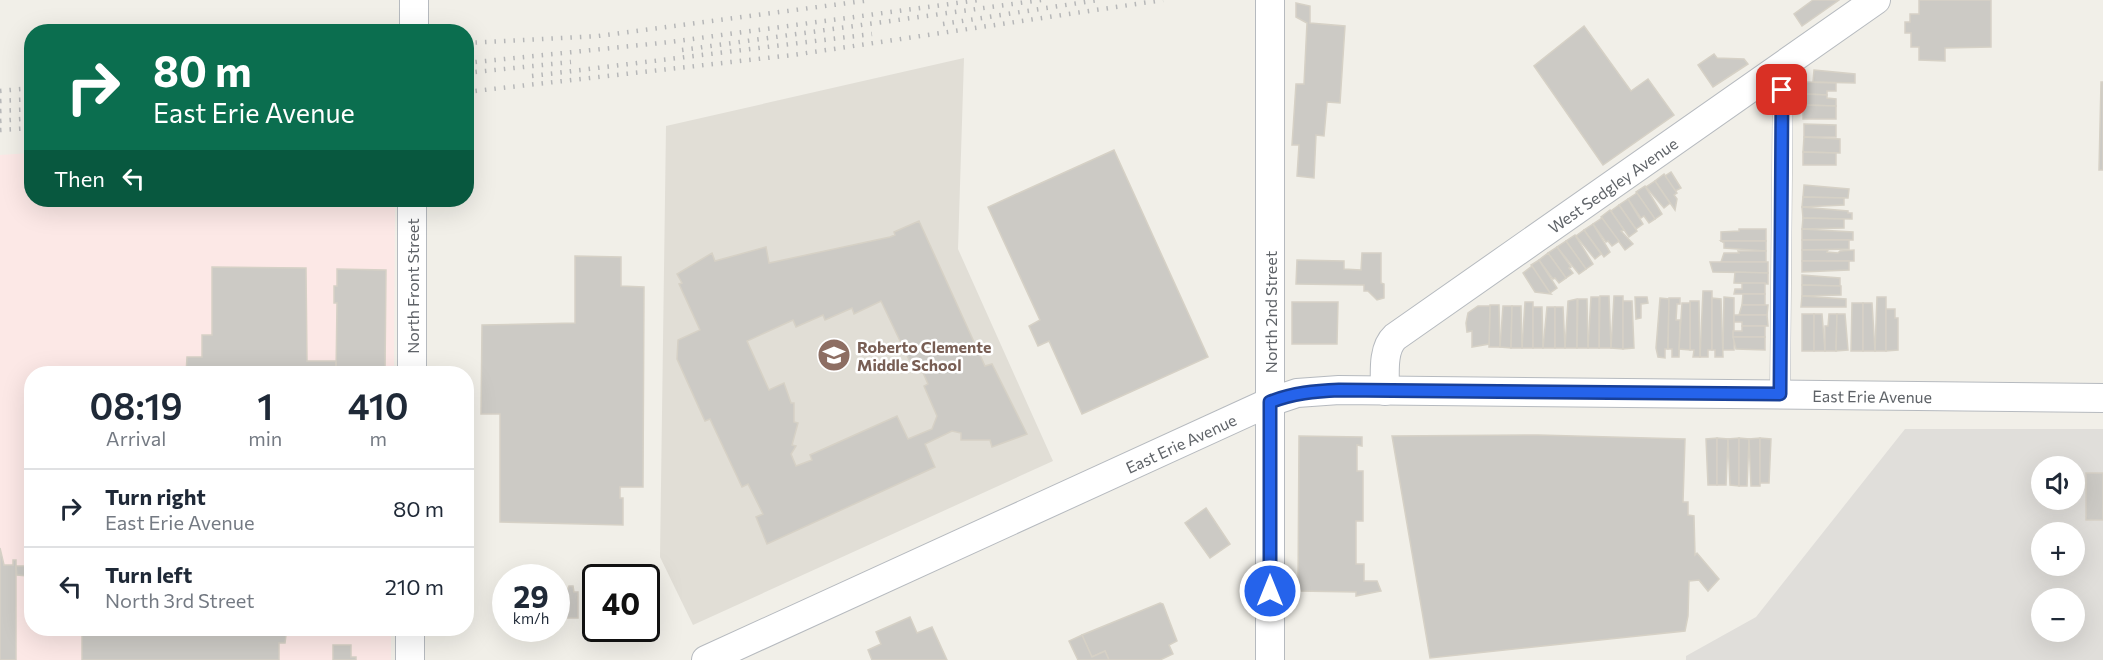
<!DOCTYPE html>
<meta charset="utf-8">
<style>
:root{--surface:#fff;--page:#f2f2f3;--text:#1f2937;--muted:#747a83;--line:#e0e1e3}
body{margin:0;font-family:Commissioner,sans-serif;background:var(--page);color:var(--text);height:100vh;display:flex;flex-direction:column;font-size:22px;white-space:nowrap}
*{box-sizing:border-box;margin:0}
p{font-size:20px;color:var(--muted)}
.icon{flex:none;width:33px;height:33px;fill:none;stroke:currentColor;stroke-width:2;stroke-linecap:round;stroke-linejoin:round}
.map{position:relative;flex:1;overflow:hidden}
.side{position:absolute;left:24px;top:366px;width:450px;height:270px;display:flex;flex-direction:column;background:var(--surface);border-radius:24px;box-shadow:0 6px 24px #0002}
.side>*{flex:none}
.guide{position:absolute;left:24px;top:24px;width:450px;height:183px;border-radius:24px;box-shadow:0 6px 24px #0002;background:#0b6e4f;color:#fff;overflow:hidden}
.fabs{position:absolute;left:2031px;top:456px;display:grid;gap:12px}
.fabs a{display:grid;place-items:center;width:54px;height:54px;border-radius:50%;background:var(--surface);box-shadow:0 6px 24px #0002;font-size:30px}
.speed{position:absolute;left:492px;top:564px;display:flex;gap:12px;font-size:30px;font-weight:700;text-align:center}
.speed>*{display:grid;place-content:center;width:78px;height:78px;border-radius:50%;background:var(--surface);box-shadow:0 6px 24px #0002;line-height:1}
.speed small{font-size:15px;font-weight:400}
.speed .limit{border:3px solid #111;border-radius:9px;background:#fff;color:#111}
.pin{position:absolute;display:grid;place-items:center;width:51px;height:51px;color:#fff;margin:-26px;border-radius:12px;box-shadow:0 3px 9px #0006}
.me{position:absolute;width:66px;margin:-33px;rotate:0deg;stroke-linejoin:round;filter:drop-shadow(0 0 4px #0008)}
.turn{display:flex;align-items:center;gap:21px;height:126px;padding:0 30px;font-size:27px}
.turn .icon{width:78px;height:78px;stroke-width:2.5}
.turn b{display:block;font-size:42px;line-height:51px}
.then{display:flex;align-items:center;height:57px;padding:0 30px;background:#0003;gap:12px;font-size:22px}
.eta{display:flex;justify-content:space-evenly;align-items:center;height:102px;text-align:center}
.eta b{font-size:36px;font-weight:600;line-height:42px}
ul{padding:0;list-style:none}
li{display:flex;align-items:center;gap:18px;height:78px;padding:0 30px;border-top:2px solid var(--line)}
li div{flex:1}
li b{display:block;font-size:22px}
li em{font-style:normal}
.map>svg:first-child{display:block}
.industrial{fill:#e0deda;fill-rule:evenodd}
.education{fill:#e1ded6}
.medical{fill:#fce8e6}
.building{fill:#cccac5;stroke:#d6d1c6;stroke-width:1.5;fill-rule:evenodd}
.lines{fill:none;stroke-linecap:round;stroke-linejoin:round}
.street-casing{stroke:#b5b8bc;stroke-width:21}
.secondary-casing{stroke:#b6babf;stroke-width:30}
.street{stroke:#fff;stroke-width:20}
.secondary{stroke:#fff;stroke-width:28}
.rail{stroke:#b6b7b8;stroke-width:4.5;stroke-dasharray:1.5 8;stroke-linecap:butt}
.route-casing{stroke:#184099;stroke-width:15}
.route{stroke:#2563eb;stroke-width:10}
.labels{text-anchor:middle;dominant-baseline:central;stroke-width:5;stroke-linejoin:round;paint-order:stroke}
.street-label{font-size:16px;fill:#5f6368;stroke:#fff}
.education-label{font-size:16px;font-weight:bold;fill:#785e54;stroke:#fff;text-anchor:start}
</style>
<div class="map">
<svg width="2103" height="660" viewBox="0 0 2103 660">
<rect width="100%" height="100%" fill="#f1efe8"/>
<path class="industrial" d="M1905 429H2103V660H1686V656L1756 617ZM2042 466H2074V500H2042ZM2042 532H2074V566H2042ZM2042 598H2074V632H2042Z"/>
<polygon class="education" points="964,58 958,249 1053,461 693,625 660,557 666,126"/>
<polygon class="medical" points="31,153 32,200 395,200 394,373 32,374 32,628 391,629 391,660 0,660 0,155"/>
<g class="building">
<polygon points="1813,0 1839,0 1802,26 1794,14"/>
<polygon points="1919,0 1991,0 1991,47 1945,48 1945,61 1919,60 1919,47 1911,47 1911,33 1905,33 1905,22 1910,22 1910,14 1919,14"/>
<polygon points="1296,3 1310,6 1310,23 1345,26 1340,103 1327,102 1324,136 1316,135 1314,178 1297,176 1299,145 1292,145 1296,84 1304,84 1307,23 1296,17"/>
<polygon points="1584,26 1631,91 1648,79 1674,115 1603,165 1534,66"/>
<polygon points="1714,54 1717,58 1744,59 1748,64 1713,87 1698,65"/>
<polygon points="1814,70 1855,74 1855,83 1813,82"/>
<polygon points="1804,82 1836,83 1836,91 1827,91 1827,95 1804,94"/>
<polygon points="2101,82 2103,82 2103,170 2099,170"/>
<polygon points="1804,94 1827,95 1827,98 1836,99 1836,106 1803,105"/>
<polygon points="1803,105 1836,106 1836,119 1803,119"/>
<polygon points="1804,124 1836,125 1836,137 1804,137"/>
<polygon points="1804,137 1840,139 1840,153 1803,152"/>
<polygon points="1114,150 1208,357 1082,414 1049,341 1038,346 1029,326 1040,320 988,207"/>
<polygon points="1803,152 1836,153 1836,165 1803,165"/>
<polygon points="1671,172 1681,188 1675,191 1665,176"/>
<polygon points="1664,174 1677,193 1674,195 1677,199 1675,210 1655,181"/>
<polygon points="1655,181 1670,203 1664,208 1646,187"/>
<polygon points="1804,185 1849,189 1848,198 1803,197"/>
<polygon points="1645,186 1662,214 1655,219 1636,192"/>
<polygon points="1637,193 1655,219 1649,223 1644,216 1641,218 1628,199"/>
<polygon points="1803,197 1844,198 1844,205 1802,207"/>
<polygon points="1628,199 1643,224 1636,229 1619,205"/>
<polygon points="1619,205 1637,231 1629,237 1611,211"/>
<polygon points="1802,207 1848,211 1848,213 1852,213 1852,219 1803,218"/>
<polygon points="1610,210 1624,230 1621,231 1633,244 1625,250 1601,217"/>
<polygon points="1602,218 1619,241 1612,246 1608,241 1606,242 1593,224"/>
<polygon points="1803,218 1844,219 1844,228 1802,229"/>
<path d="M919 221 985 366 992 364 1027 434 992 447 990 440H961V433L952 431 925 444 935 467 767 544 756 517 763 514 748 484 742 487 710 419 705 421 677 359 678 340 700 330 679 284 682 283 677 274 712 253 715 261 766 247 769 263 890 237 895 235 894 232ZM881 301 913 368 920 366 928 384 924 386 937 416 932 429 908 439 897 416 810 455 812 460 796 466 791 454 796 446 792 445 798 423 794 422V403H791L784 383 769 390 747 341 793 320 796 327 823 315 825 320 852 308 854 314Z"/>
<polygon points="1593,224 1610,252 1604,257 1584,230"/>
<polygon points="1739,229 1766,229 1766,241 1721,241 1721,232 1739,231"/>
<polygon points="1802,229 1853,232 1853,240 1802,240"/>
<polygon points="1584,230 1601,254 1595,259 1576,236"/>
<polygon points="1575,235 1593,264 1586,269 1566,241"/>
<polygon points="1802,240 1849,240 1849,249 1802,250"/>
<polygon points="1566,241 1586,269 1579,274 1557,247"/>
<polygon points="1721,241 1766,241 1766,251 1724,248 1724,243"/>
<polygon points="1557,247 1571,267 1569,268 1573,273 1566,278 1548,253"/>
<polygon points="1802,250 1828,250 1827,252 1838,253 1840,251 1854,250 1854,261 1802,261"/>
<polygon points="1738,251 1766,251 1766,262 1721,262 1724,253 1739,253"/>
<polygon points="1362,253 1381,253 1381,283 1384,284 1384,298 1377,300 1368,291 1364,291 1364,285 1296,284 1297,260 1344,261 1344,269 1361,270"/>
<polygon points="1548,253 1566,278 1559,283 1555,278 1553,279 1539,260"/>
<polygon points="575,256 621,257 621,286 644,287 643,487 620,487 620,498 623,498 623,525 500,522 500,414 481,414 482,325 575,323"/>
<polygon points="1539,260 1557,288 1550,293 1531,265"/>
<polygon points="1802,261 1849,261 1849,270 1802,272"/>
<polygon points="1710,262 1768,262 1768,273 1713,272"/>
<polygon points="1532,266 1550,293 1551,294 1535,292 1523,273"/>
<polygon points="212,267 306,268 307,361 336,361 336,374 329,374 329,369 238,368 238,374 186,374 187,357 202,357 202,335 212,335"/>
<polygon points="337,269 386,270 385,374 336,374 337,303 334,303 334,286 337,286"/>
<polygon points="1735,272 1768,273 1768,284 1734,283"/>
<polygon points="1802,275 1840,278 1840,286 1802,285"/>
<polygon points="1742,283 1765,283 1765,294 1734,294 1735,289 1742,289"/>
<polygon points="1802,285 1841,286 1841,295 1802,296"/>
<polygon points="1703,291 1712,291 1712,350 1708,350 1708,357 1700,357"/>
<polygon points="1743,294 1765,294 1765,305 1742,305"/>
<polygon points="1600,296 1609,296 1611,348 1599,348"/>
<polygon points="1614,296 1623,296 1623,349 1611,348"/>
<polygon points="1802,296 1846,299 1846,307 1801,307"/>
<polygon points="1591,297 1599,297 1599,348 1588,348"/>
<polygon points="1635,297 1647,297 1648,303 1641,304 1641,318 1636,319"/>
<polygon points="1724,297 1734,298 1734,350 1723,350"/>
<polygon points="1877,297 1886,297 1886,351 1875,351"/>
<polygon points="1660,298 1669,299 1668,349 1665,349 1665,358 1658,357 1656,348"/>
<polygon points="1680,298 1680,304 1677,304 1676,320 1680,320 1679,357 1672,357 1672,349 1668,349 1669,298"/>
<polygon points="1712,298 1721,299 1723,357 1715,357 1715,350 1712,350"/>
<polygon points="1577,299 1577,348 1565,348 1568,301"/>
<polygon points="1578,299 1587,299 1588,348 1577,348"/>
<polygon points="1623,301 1632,301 1634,348 1623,349"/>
<polygon points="1690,301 1699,301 1700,357 1693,357 1694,350 1690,350"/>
<polygon points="1292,302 1338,302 1337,344 1292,344"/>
<polygon points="1525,302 1533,302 1533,348 1522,348"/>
<polygon points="1682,303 1690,303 1690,350 1679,349"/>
<polygon points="1852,303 1863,303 1863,351 1851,351"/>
<polygon points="1863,303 1872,303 1875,351 1863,351"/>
<polygon points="1490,305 1499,305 1500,347 1489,347"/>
<polygon points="1742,305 1768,305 1767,315 1739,315"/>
<polygon points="1478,306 1490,306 1489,344 1472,347 1472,331 1467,332 1466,323 1468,313"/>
<polygon points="1503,306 1512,306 1511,348 1500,347"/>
<polygon points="1512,306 1521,306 1522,348 1511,348"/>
<polygon points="1533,307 1542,307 1543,348 1533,348"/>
<polygon points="1547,307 1555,307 1555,348 1543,348"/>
<polygon points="1555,307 1563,307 1565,348 1555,348"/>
<polygon points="1886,309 1895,309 1895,318 1898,318 1898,350 1886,351"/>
<rect x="1802" y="314" width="12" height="37"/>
<polygon points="1814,314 1822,314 1825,351 1814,351"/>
<polygon points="1829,314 1837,314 1836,351 1825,351 1825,326 1828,326"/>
<polygon points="1837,314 1845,314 1848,350 1836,351"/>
<polygon points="1734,315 1767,315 1768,326 1742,326 1742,322 1734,322"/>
<polygon points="1742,326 1765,326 1765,337 1733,337 1733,331 1742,331"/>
<polygon points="1733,337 1765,337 1765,350 1736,349"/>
<polygon points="1538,435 1685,439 1683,502 1688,502 1688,515 1694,516 1695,555 1697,553 1719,579 1708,591 1699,580 1689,581 1688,616 1685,631 1430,658 1392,436"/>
<polygon points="1299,436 1362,437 1362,446 1357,445 1357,471 1363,471 1363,521 1356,521 1356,564 1364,564 1364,581 1377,581 1381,591 1356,596 1356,592 1298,591"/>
<polygon points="1717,438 1717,485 1708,485 1706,439"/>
<polygon points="1717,438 1728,439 1726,485 1717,485"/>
<polygon points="1739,438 1739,486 1730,485 1728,439"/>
<polygon points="1739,438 1749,439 1747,486 1739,486"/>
<polygon points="1760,438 1760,486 1751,486 1749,439"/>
<polygon points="1760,438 1771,439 1769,483 1760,483"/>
<rect x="2086" y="473" width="17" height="47"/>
<polygon points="1206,508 1230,544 1210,558 1185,523"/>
<polygon points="0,548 4,565 13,565 13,560 16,560 16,660 0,660"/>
<polygon points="28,560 32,560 32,580 27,580 28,576 17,575 16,566 28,566"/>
<polygon points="569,586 573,586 574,592 578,592 578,618 558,618 556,620 556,593 566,593"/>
<polygon points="503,589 506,589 506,617 500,617"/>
<polygon points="1160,603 1163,604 1177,641 1169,645 1173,654 1160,660 1109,660 1105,651 1092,657 1082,635"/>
<polygon points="910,617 917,633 932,627 947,660 872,660 868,650 881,644 876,632"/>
<polygon points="82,628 279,628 279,635 286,635 285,643 279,643 279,660 82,660"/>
<polygon points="1082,635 1092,657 1105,651 1109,660 1078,660 1069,641"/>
<polygon points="333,645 351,645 351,657 356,657 356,660 333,660"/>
</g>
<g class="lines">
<g class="street-casing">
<polyline id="street" points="1780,395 1783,67"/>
</g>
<g class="secondary-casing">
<g id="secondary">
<polyline points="414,32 414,0"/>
<polyline points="412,374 412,200"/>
<path id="s1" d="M1385 391C1385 374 1382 349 1395 337L1876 0"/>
<polyline points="410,660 410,628"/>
<path id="s2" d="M706 660 1270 402 1297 393 1339 390 2103 398"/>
<polyline points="1270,660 1270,0"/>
</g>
</g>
<use href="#street" class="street"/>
<use href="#secondary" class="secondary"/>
<g class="rail">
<polyline points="943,24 1098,0"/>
<polyline points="466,43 598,36 871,0"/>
<polyline points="682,50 1041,0"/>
<polyline points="466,63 670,42 979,0"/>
<polyline points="466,73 571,62"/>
<polyline points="532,76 872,34"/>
<polyline points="0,91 32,88"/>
<polyline points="466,92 793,55 1163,0"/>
<polyline points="0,101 32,99"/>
<polyline points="0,111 32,109"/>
<polyline points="0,121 32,118"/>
<polyline points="0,130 32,128"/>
</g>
</g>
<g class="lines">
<g class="route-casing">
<path id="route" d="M1270 591V402C1293 393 1315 391 1339 390L1780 394 1782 90"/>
</g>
<use href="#route" class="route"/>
</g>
<defs>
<g id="school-disc" transform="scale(1.725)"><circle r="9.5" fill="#8d6e63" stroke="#fff"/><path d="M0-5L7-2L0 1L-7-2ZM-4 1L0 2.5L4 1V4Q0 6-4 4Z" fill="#fff"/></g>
</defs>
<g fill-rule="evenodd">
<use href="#school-disc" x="834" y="355"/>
</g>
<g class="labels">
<g class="street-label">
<text stroke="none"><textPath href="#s1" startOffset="322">West Sedgley Avenue</textPath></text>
<text transform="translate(412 286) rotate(-90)">North Front Street</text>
<text transform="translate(1270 312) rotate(-90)">North 2nd Street</text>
<text stroke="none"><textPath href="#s2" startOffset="1224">East Erie Avenue</textPath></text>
<text stroke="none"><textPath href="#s2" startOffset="522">East Erie Avenue</textPath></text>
</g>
<g class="education-label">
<text x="857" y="346">Roberto Clemente<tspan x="857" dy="18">Middle School</tspan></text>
</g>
</g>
</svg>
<div class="fabs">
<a><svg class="icon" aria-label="sound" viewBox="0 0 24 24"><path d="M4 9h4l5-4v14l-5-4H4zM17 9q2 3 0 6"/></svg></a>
<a>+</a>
<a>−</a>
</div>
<div class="speed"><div>29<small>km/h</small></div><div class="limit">40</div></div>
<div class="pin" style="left:1782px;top:90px;background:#d93025"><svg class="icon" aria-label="arrive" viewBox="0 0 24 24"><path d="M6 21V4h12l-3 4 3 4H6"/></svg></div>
<svg class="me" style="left:1270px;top:591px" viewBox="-20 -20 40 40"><circle r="17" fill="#2563eb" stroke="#fff" stroke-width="3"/><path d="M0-11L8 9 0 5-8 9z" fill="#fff"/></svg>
<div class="guide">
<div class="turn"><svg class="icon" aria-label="right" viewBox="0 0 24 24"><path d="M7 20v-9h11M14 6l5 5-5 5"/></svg><div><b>80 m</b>East Erie Avenue</div></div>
<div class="then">Then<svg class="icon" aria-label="left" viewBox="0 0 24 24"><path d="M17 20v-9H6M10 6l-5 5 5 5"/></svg></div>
</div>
<section class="side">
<div class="eta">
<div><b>08:19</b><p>Arrival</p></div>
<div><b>1</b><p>min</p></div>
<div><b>410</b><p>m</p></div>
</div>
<ul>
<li><svg class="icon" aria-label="right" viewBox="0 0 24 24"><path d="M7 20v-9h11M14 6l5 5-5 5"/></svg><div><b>Turn right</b><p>East Erie Avenue</p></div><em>80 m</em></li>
<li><svg class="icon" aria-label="left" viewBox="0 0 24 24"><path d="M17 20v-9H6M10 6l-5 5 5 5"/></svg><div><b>Turn left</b><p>North 3rd Street</p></div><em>210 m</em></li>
</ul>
</section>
</div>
